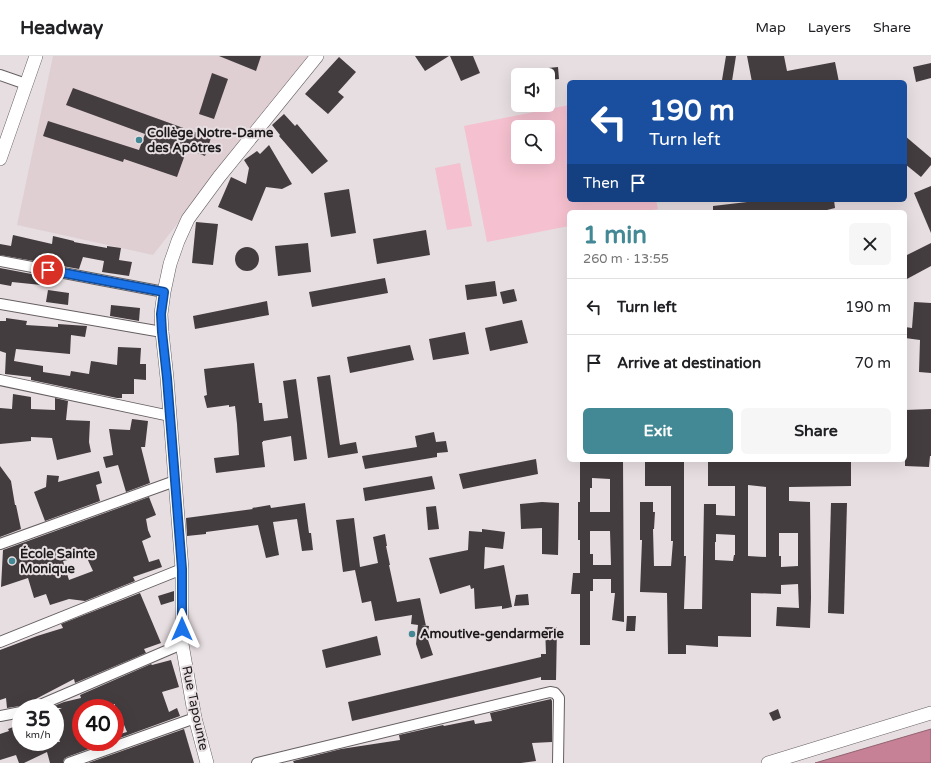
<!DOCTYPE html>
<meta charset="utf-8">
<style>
:root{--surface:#fff;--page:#f6f6f6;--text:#202124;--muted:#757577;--line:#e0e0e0;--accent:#438995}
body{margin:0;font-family:"Varela Round",sans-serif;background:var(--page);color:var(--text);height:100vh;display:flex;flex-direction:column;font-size:15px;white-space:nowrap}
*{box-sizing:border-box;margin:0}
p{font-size:13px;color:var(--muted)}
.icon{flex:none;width:22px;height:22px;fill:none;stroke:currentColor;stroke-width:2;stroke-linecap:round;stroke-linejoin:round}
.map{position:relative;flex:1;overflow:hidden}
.panel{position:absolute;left:567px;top:154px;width:340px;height:252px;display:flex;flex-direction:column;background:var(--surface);border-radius:6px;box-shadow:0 4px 16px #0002}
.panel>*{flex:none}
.top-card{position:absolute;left:567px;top:24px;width:340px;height:122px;border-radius:6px;box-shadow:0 4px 16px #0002;background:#1a4fa0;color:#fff;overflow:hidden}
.buttons{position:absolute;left:511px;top:12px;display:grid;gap:8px}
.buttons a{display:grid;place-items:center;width:44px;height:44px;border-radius:6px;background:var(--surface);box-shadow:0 4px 16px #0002;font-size:20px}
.speed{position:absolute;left:12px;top:643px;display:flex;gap:8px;font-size:20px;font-weight:700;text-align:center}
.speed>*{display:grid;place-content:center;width:52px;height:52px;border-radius:50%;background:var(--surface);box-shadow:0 4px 16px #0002;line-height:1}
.speed small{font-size:10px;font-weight:400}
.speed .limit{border:6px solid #d22;background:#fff;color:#111}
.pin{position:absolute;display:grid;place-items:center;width:34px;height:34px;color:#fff;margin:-17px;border:2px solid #fff;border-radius:50%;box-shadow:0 1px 4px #0007}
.me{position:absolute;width:44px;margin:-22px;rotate:0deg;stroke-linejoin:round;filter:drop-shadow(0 0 3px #0008)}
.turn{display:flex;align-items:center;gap:14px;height:84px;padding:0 16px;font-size:18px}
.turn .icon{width:52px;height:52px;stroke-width:2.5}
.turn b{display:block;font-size:28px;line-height:34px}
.then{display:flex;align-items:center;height:38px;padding:0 16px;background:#0003;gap:8px;font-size:15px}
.round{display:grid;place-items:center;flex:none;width:42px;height:42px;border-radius:6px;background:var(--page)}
.summary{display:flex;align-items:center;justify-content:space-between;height:68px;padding:0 16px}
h1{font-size:24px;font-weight:700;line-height:30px;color:var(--accent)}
.cta{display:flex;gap:8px;margin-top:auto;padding:8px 16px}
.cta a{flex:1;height:46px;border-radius:6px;background:var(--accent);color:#fff;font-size:16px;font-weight:700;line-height:46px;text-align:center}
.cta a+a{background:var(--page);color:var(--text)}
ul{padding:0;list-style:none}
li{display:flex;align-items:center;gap:12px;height:56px;padding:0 16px;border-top:1px solid var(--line)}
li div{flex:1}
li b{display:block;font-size:15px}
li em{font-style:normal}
header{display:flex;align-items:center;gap:24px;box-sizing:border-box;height:56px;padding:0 20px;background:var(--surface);border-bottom:1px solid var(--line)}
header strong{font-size:19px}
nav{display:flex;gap:22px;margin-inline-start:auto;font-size:14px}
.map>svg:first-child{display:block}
.built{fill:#dfcfd3}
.green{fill:#f5c0cf;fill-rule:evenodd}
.water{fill:#c68196;stroke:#936270}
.building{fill:#443d3f;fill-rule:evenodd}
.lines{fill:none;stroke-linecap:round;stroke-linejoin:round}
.minor-casing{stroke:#665f61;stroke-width:12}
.tertiary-casing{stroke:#665f61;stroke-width:14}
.minor{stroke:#fff;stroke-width:10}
.tertiary{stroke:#fff;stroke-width:13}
.route-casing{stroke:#114b97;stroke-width:10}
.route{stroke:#1a73e8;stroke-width:7}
.poi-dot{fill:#438995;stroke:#e7dee1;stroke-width:1.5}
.labels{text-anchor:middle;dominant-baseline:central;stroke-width:4;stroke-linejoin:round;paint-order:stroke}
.poi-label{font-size:13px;font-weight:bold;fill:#1b1819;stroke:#e7dee1;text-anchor:start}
.street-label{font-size:13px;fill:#1b1819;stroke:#e7dee1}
</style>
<header>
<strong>Headway</strong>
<nav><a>Map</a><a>Layers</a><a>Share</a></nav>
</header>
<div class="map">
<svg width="931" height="707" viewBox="0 0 931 707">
<rect width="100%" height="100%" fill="#e7dee1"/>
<polygon class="built" points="53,0 308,0 153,199 17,169"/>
<g class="green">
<path d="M569 49V144H656L658 153 643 156H569V170L487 186 464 70ZM518 71H548V101H518Z"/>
<polygon points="460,107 472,170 447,174 435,112"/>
</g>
<polygon class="water" points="931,673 931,707 815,707"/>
<g class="building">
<polygon points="219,0 261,0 256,15"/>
<polygon points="415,0 449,0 425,15"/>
<polygon points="450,0 473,0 480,17 461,25"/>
<polygon points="726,0 736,0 732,25 722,24"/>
<polygon points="747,0 784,0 787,15 835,6 839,26 752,26"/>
<polygon points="339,1 356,16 338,36 344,41 328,58 305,38"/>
<polygon points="931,7 931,22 916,26 913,11"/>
<polygon points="558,11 559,23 548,24 548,12"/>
<polygon points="212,17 228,23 214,63 199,58"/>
<polygon points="73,32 211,82 205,100 187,93 177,121 124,103 123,106 43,80 48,65 139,94 145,78 66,49"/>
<polygon points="284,58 295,70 297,68 328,105 312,118 279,80 280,79 272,69"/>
<polygon points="905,80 931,102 931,109 921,121 905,108"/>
<polygon points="269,89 292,128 282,133 266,131 252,165 218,151 231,121 246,128 249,112 244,104 257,95 260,98"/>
<polygon points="931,130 931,177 914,137"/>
<polygon points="349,133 356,177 331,181 324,137"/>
<polygon points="764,144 834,144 835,152 819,156 713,156 713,150"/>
<polygon points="196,166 218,168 213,209 192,207"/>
<polygon points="426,174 430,199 377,208 373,183"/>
<polygon points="13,179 52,188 53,180 74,185 74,186 107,192 107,190 121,192 119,204 132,206 129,220 102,216 104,205 83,201 79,213 0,199 0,188 11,190"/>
<polygon points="308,187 311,216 278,220 275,190"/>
<polygon points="931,187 931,210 905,224 905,200"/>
<circle cx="247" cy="203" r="12"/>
<polygon points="0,212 42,220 41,229 12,226 11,230 0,228"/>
<polygon points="385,222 388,237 312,251 309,236"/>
<polygon points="495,225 497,240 467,244 465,229"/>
<polygon points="514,233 517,245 503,248 500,236"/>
<polygon points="48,234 69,237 68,249 46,246"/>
<polygon points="267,245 269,259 195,273 193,260"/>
<polygon points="914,246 931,247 931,317 919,316 920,284 905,282 905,271 912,272"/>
<polygon points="111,249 140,252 139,265 110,260"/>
<polygon points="6,262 27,265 26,269 58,271 58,268 87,270 85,281 71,279 70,298 16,293 14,305 43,310 43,316 70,320 71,315 89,318 91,305 117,309 118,291 141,292 140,308 146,308 146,324 134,323 134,338 122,338 122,342 117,342 31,324 31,321 5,318 6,297 0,295 0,265 6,265"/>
<polygon points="522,264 528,287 490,295 485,272"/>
<polygon points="465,276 469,298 433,304 429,283"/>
<polygon points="410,289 414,304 350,317 347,301"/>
<polygon points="254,307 258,338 259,347 262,347 264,365 288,362 283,325 296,323 307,403 294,405 291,380 263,385 263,386 262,386 265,411 216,417 214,402 239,399 237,368 235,350 229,351 229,349 207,352 204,340 207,339 204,313"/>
<polygon points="330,319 340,389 356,386 358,397 328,402 317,321"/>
<polygon points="13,338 31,341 31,353 55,354 55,342 68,345 66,364 90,365 89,386 91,396 57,404 52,382 31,381 31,385 0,388 0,352 12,353"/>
<polygon points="931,353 931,400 930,400 929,411 905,410 905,354"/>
<polygon points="132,363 148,365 145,391 141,391 150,427 126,436 118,409 106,412 103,401 113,399 109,373 130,374"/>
<polygon points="434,376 436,386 446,385 448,396 437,397 437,401 365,413 362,400 417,391 415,380"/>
<polygon points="536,403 538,418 463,433 459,418"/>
<path d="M580 404H623L624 566 612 564 615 537H611V523H593V535H590V589H580V538H571L573 517H580V484H578V446H580ZM592 422 610 423V456H590V432H592ZM590 475H610L611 509H593V498H590Z"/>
<path d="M645 404H684V500H686L684 553H702L704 448H716V459L735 460V430H708V404H851V430L789 431V445L810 446 811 542 810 572 776 570 777 551 799 552 798 528 781 529V538L751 537V581L718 580V591L686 589V598H668L667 537 640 536 642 484H640V446H653V456H655L654 473H653L654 510H671L673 485H671V430H645ZM748 429 766 431V501L748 500ZM779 477H798V510L781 511V500H779ZM716 478 735 479V499H734L733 505 715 504V486H716Z"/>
<polygon points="0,410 11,425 15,449 16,449 21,473 0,481"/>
<polygon points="99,415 102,427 96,429 100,445 45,465 34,436 46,431 47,419 59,420 58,426"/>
<polygon points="432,420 435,433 365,445 363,432"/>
<path d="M149 441 156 459 146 463 148 474 151 481 142 485 149 506 159 503 162 511 133 521 135 525 85 545 69 543 50 549 46 538 34 542 28 522 1 531 3 494ZM86 500 93 515 69 524 63 505Z"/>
<polygon points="542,446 559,447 558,499 542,498 542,472 521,473 520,448"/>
<polygon points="305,447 309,477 311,477 313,494 302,495 297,463 273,466 279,499 266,502 258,469 206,476 206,478 187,480 186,462 253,453 252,452 270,449 271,452"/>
<polygon points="831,447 847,447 844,558 828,557"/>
<polygon points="436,450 439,473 428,474 426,451"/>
<polygon points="354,462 360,511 378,507 373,481 385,478 387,490 386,490 390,509 389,509 397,546 420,542 426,570 421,569 429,570 427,581 433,599 421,603 416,588 418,569 411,568 412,559 375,565 371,545 362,547 355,514 343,516 336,464"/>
<polygon points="482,473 505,476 503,493 485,491 484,513 504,509 512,551 502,553 502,550 475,553 474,532 471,533 470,529 440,538 429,502 468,494 469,475 482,476"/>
<polygon points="174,535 174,545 161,549 158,540"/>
<polygon points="140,537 161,587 144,593 146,597 75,627 74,623 30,646 24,651 20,650 7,652 6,642 0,644 0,594 37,580 63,572 61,568"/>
<polygon points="528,538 529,549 514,550 516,539"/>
<polygon points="627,560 636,560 635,575 626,575"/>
<polygon points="545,571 557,571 556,624 541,624 541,621 352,665 348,646 541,601 541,598 546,598"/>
<polygon points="377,580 381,599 326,612 322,594"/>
<polygon points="171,604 179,631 162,636 169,656 177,652 180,660 117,683 116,679 127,676 119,657 115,659 115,648 106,652 81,652 81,686 108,686 67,701 64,703 63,707 50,707 47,696 24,707 19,707 16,699 0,704 0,678 9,675 8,673 21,668 21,686 60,686 55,670 55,655 62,652 54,652 54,650 64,646 81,642 80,639 151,608 152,609"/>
<polygon points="551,643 552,645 552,686 532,687 536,705 521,707 294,707 293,705 341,693 400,684 399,679 443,669 444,670 474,664 475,668 492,665 490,657"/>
<polygon points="778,653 781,662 773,665 769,657"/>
<polygon points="184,673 194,707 88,707"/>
</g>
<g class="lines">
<g class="minor-casing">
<g id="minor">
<polyline points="0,19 26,28"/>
<polyline points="0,205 164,236"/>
<polyline points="0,248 162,276"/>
<polyline points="0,324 170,360"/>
<polyline points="0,488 175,425"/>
<polyline points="0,586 182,513"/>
<polyline points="33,652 182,588"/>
<polyline points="0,660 21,656"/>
<polyline points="69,707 195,662"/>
<polyline points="257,707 550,636 555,637 559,642 558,707"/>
</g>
</g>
<g class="tertiary-casing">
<g id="tertiary">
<polyline points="0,103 36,0"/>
<polyline points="207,707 195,662 182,588 182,513 167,322 162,276 161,258 164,236 170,208 178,185 188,163 219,121 317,0"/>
<polyline points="768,707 931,657"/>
</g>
</g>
<use href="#minor" class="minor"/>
<use href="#tertiary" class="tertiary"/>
</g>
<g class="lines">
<g class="route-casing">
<polyline id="route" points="48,214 164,236 161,258 162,276 167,322 182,513 182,573"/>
</g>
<use href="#route" class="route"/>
</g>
<g class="poi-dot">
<circle cx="139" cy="84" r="4"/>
<circle cx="12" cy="505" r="4"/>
<circle cx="412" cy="578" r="4"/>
</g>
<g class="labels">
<g class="poi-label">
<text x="147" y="77">Collège Notre-Dame<tspan x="147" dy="15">des Apôtres</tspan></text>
<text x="20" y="498">École Sainte<tspan x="20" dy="15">Monique</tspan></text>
<text x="420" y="578">Amoutive-gendarmerie</text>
</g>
<g class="street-label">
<text transform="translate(195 652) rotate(78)">Rue Tapounte</text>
</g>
</g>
</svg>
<div class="buttons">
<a><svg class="icon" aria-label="sound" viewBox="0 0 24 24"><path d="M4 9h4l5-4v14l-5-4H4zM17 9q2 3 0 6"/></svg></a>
<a><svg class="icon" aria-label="search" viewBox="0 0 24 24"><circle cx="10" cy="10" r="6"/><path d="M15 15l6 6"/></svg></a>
</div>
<div class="speed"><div>35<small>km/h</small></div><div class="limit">40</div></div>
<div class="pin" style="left:48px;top:214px;background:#d93025"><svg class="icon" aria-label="arrive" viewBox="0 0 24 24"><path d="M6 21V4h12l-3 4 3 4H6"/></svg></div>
<svg class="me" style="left:182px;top:573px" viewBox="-20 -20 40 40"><path d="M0-17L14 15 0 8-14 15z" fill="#1a73e8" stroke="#fff" stroke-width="4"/></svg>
<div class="top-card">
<div class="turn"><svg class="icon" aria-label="left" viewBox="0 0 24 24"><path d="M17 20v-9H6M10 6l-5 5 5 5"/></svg><div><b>190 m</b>Turn left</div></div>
<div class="then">Then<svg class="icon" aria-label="arrive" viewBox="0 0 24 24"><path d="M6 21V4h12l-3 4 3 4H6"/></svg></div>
</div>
<section class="panel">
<div class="summary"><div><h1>1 min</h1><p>260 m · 13:55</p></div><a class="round"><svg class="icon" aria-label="close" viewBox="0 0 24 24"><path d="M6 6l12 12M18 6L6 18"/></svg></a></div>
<ul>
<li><svg class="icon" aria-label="left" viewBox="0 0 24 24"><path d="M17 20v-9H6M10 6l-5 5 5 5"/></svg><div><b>Turn left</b></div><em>190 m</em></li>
<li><svg class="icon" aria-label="arrive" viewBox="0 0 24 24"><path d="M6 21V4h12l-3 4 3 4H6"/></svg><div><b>Arrive at destination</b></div><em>70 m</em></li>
</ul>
<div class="cta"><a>Exit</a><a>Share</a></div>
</section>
</div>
